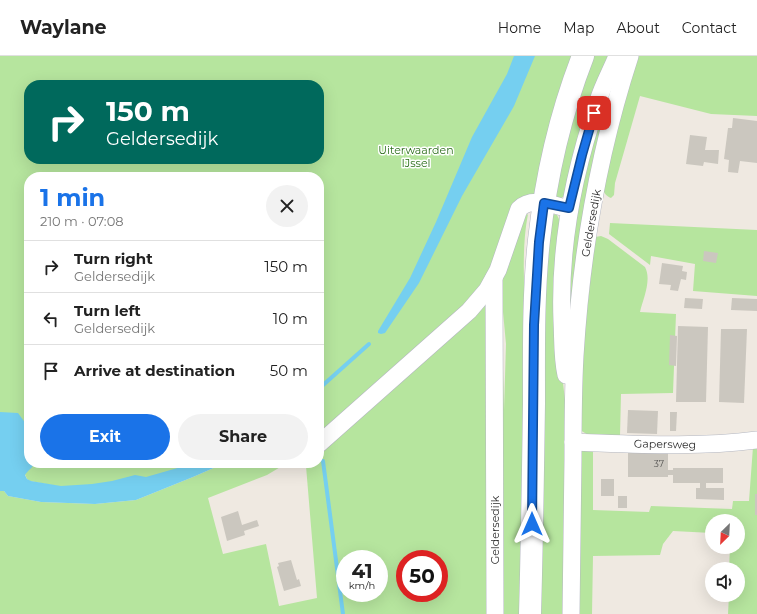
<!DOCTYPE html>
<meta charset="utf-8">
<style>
:root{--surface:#fff;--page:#f2f2f2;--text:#222;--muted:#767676;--line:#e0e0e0;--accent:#1a73e8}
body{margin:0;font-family:Montserrat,sans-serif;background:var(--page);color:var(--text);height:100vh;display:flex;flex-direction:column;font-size:15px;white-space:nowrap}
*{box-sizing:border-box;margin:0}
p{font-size:13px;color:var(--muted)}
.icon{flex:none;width:22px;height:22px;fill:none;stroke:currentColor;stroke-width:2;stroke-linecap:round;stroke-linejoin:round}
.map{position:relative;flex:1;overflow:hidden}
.drawer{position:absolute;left:24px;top:116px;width:300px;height:296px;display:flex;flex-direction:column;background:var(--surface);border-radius:16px;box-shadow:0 4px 16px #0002}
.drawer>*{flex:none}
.hud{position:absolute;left:24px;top:24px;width:300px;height:84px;border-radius:16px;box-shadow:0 4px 16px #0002;background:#00695c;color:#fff;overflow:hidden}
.needle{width:26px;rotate:204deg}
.fabs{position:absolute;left:705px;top:458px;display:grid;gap:8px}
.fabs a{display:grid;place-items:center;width:40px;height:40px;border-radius:50%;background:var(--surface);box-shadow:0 4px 16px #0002;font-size:20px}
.speed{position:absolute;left:336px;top:494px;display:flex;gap:8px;font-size:20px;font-weight:700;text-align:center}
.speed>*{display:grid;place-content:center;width:52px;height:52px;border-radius:50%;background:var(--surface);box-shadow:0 4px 16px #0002;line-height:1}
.speed small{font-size:10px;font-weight:400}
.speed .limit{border:6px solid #d22;background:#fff;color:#111}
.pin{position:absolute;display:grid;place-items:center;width:34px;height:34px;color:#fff;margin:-17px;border-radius:8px;box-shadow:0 2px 6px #0006}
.me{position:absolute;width:44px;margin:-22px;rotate:0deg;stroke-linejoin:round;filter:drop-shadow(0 0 3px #0008)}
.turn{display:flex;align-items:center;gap:14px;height:84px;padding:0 16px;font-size:18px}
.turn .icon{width:52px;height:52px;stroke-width:2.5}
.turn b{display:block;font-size:28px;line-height:34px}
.round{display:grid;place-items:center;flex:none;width:42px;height:42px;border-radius:21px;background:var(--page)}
.overview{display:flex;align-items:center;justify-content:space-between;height:68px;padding:0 16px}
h1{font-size:24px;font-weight:700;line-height:30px;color:var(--accent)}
.primary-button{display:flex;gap:8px;margin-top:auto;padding:8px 16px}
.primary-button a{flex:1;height:46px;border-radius:24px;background:var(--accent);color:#fff;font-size:16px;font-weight:700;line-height:46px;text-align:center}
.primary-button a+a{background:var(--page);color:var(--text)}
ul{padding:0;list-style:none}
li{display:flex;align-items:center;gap:12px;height:52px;padding:0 16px;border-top:1px solid var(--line)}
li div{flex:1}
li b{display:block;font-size:15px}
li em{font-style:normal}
header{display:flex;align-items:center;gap:24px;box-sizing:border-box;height:56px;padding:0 20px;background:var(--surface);border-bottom:1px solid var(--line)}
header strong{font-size:19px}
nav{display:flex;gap:22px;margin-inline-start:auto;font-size:14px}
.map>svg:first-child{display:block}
.green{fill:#b6e59e;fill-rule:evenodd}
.water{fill:#75cff0}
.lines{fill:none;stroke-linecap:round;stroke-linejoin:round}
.stream{stroke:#75cff0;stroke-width:4}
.building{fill:#cbc7bf}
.minor-casing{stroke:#b4b7c1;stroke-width:18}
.secondary-casing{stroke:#b4b7c1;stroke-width:23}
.minor{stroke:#fff;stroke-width:17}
.secondary{stroke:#fff;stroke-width:22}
.route-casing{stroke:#114b97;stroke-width:10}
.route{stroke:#1a73e8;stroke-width:7}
.labels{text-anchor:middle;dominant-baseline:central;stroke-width:3;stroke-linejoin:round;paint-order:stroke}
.number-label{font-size:9px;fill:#555452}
.park-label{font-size:11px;fill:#2c6e1b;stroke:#fff}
.street-label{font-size:11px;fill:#2e2e2e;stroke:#fff}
</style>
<header>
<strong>Waylane</strong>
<nav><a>Home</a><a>Map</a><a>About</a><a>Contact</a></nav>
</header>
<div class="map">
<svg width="757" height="558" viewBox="0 0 757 558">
<rect width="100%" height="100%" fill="#efe9e1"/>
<g class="green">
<path d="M0 0H575L537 139 521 163 528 158C520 199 526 243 525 285 524 376 523 467 521 558H0V435H4L8 440 41 446 95 448 136 444 193 421 225 407H287L267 419 208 442 223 498 266 488 279 550 317 542 306 410 310 407H319V398L329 389 319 380V121H29V407H217L135 428 62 431 30 425 27 423 0 357ZM29 29H319V103H29ZM503 256 506 288 504 354 502 272ZM345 503H379V537H345ZM405 503H439V537H405Z"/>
<path d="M593 0H614L566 138C562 142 558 145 553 143L559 105Z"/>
<path d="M636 0H757V60L711 58 640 40 615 127 614 139 611 142C601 138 603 130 604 121Z"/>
<polygon points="614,31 568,294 571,165 595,77"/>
<polygon points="550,157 557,159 560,165 560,302 565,344 565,558 538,558 542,283"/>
<polygon points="610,167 757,174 757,240 693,235 695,208 651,200 650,209 609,178"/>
<path d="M601 180 608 183 645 211C652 224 643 243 640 256L676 258 673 337 621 338 620 380H590L580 374 578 338 595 181Z"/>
<polygon points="593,389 593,454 649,456 651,450 732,453 733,445 749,445 753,391 757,391 757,558 728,558 729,539 738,539 738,513 729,513 730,491 738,491 738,465 712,465 712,477 673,475 663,488 660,499 593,500 592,558 577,558 578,400 582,393"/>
</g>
<g class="water">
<polygon points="514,0 535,0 514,50 462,140 419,227 385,277 381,278 378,277 378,275 410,222 436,166 472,81 507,18"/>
<path d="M0 356 18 357 29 372V407H34C33 412 28 414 25 419L27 423 31 425 61 430 92 428 112 425 135 419 146 421 195 407H225L193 421 136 444 95 448 41 446 8 440 4 435H0Z"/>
</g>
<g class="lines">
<g class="stream">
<polyline points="319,335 322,330 369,288"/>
<polyline points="323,405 343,558"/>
</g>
</g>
<g class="building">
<polygon points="733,62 757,65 757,107 740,105 738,117 728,116 729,104 724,103 728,72 732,72"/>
<polygon points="690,79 707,81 705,94 719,94 718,108 704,106 703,110 686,108"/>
<polygon points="704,195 718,197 716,207 703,205"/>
<polygon points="662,207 683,210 682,215 687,216 686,224 681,223 678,235 670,234 671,229 659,228"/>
<polygon points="685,242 703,243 702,253 684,252"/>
<polygon points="732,242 757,243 757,255 731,254"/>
<polygon points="678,270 708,271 706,346 676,346"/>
<polygon points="721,273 747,273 744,347 719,346"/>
<polygon points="670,279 677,280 676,310 669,309"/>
<polygon points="628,354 658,355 657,378 627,377"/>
<polygon points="670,356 677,356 676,375 670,375"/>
<polygon points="628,396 668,397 668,414 673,414 673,412 723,412 723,427 706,427 706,432 724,432 724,444 696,443 696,432 700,432 700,427 673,427 673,419 668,419 668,421 628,421"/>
<rect x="601" y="423" width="13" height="17"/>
<rect x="755" y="438" width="2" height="21"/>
<rect x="618" y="440" width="9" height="12"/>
<polygon points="238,455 242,469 257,464 259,470 244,475 245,479 227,485 221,461"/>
<polygon points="291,504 297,524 299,523 301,530 284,535 277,511 279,510 278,507"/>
</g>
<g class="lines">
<g class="minor-casing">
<g id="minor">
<polyline points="494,222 495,558"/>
<path d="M566 319C562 302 563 283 562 265 559 190 574 115 598 45 603 29 611 15 617 0"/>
<path d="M573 386C634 388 696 392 757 384"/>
<path d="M319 388 469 255 487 234 498 214 519 153C531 140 554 149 569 153"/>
<path d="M571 558C572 506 572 455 573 403 573 369 573 335 575 300 581 200 599 95 630 0"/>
</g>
</g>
<g class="secondary-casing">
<path id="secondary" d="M530 558C532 488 533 417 534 347 534 293 533 238 539 184 546 121 560 59 583 0"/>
</g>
<use href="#minor" class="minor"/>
<use href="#secondary" class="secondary"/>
</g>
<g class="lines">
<g class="route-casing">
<polyline id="route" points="532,468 534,269 539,186 544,147 569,152 582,99 594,57"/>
</g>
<use href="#route" class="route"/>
</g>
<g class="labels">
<g class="number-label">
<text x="659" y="407">37</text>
</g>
<g class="park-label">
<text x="416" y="94">Uiterwaarden<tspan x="416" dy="13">IJssel</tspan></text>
</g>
<g class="street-label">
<text transform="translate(591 167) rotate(-80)">Geldersedijk</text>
<text transform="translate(665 388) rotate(1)">Gapersweg</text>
<text transform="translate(495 474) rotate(-90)">Geldersedijk</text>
</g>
</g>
</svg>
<div class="fabs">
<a><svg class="needle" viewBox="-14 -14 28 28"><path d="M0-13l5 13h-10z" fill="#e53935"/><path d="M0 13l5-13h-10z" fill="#767676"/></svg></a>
<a><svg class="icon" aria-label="sound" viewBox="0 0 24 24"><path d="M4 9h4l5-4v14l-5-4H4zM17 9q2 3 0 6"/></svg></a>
</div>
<div class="speed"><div>41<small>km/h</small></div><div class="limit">50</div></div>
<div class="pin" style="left:594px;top:57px;background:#d93025"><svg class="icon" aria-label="arrive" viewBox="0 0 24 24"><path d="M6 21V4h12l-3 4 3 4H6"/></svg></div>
<svg class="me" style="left:532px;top:468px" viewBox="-20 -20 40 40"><path d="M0-17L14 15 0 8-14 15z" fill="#1a73e8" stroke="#fff" stroke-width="4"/></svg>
<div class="hud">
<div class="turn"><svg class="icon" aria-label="right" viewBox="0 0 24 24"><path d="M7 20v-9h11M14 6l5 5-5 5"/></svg><div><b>150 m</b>Geldersedijk</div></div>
</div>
<section class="drawer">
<div class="overview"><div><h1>1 min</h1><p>210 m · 07:08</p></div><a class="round"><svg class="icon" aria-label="close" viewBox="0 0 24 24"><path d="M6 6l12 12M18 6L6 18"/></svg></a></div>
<ul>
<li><svg class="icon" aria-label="right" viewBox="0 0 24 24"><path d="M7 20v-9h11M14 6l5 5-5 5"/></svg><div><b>Turn right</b><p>Geldersedijk</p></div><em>150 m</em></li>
<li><svg class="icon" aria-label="left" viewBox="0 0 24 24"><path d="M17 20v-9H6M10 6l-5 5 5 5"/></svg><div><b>Turn left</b><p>Geldersedijk</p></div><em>10 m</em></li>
<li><svg class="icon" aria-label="arrive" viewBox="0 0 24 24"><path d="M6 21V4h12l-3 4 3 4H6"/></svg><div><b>Arrive at destination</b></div><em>50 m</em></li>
</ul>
<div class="primary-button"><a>Exit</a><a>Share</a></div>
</section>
</div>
